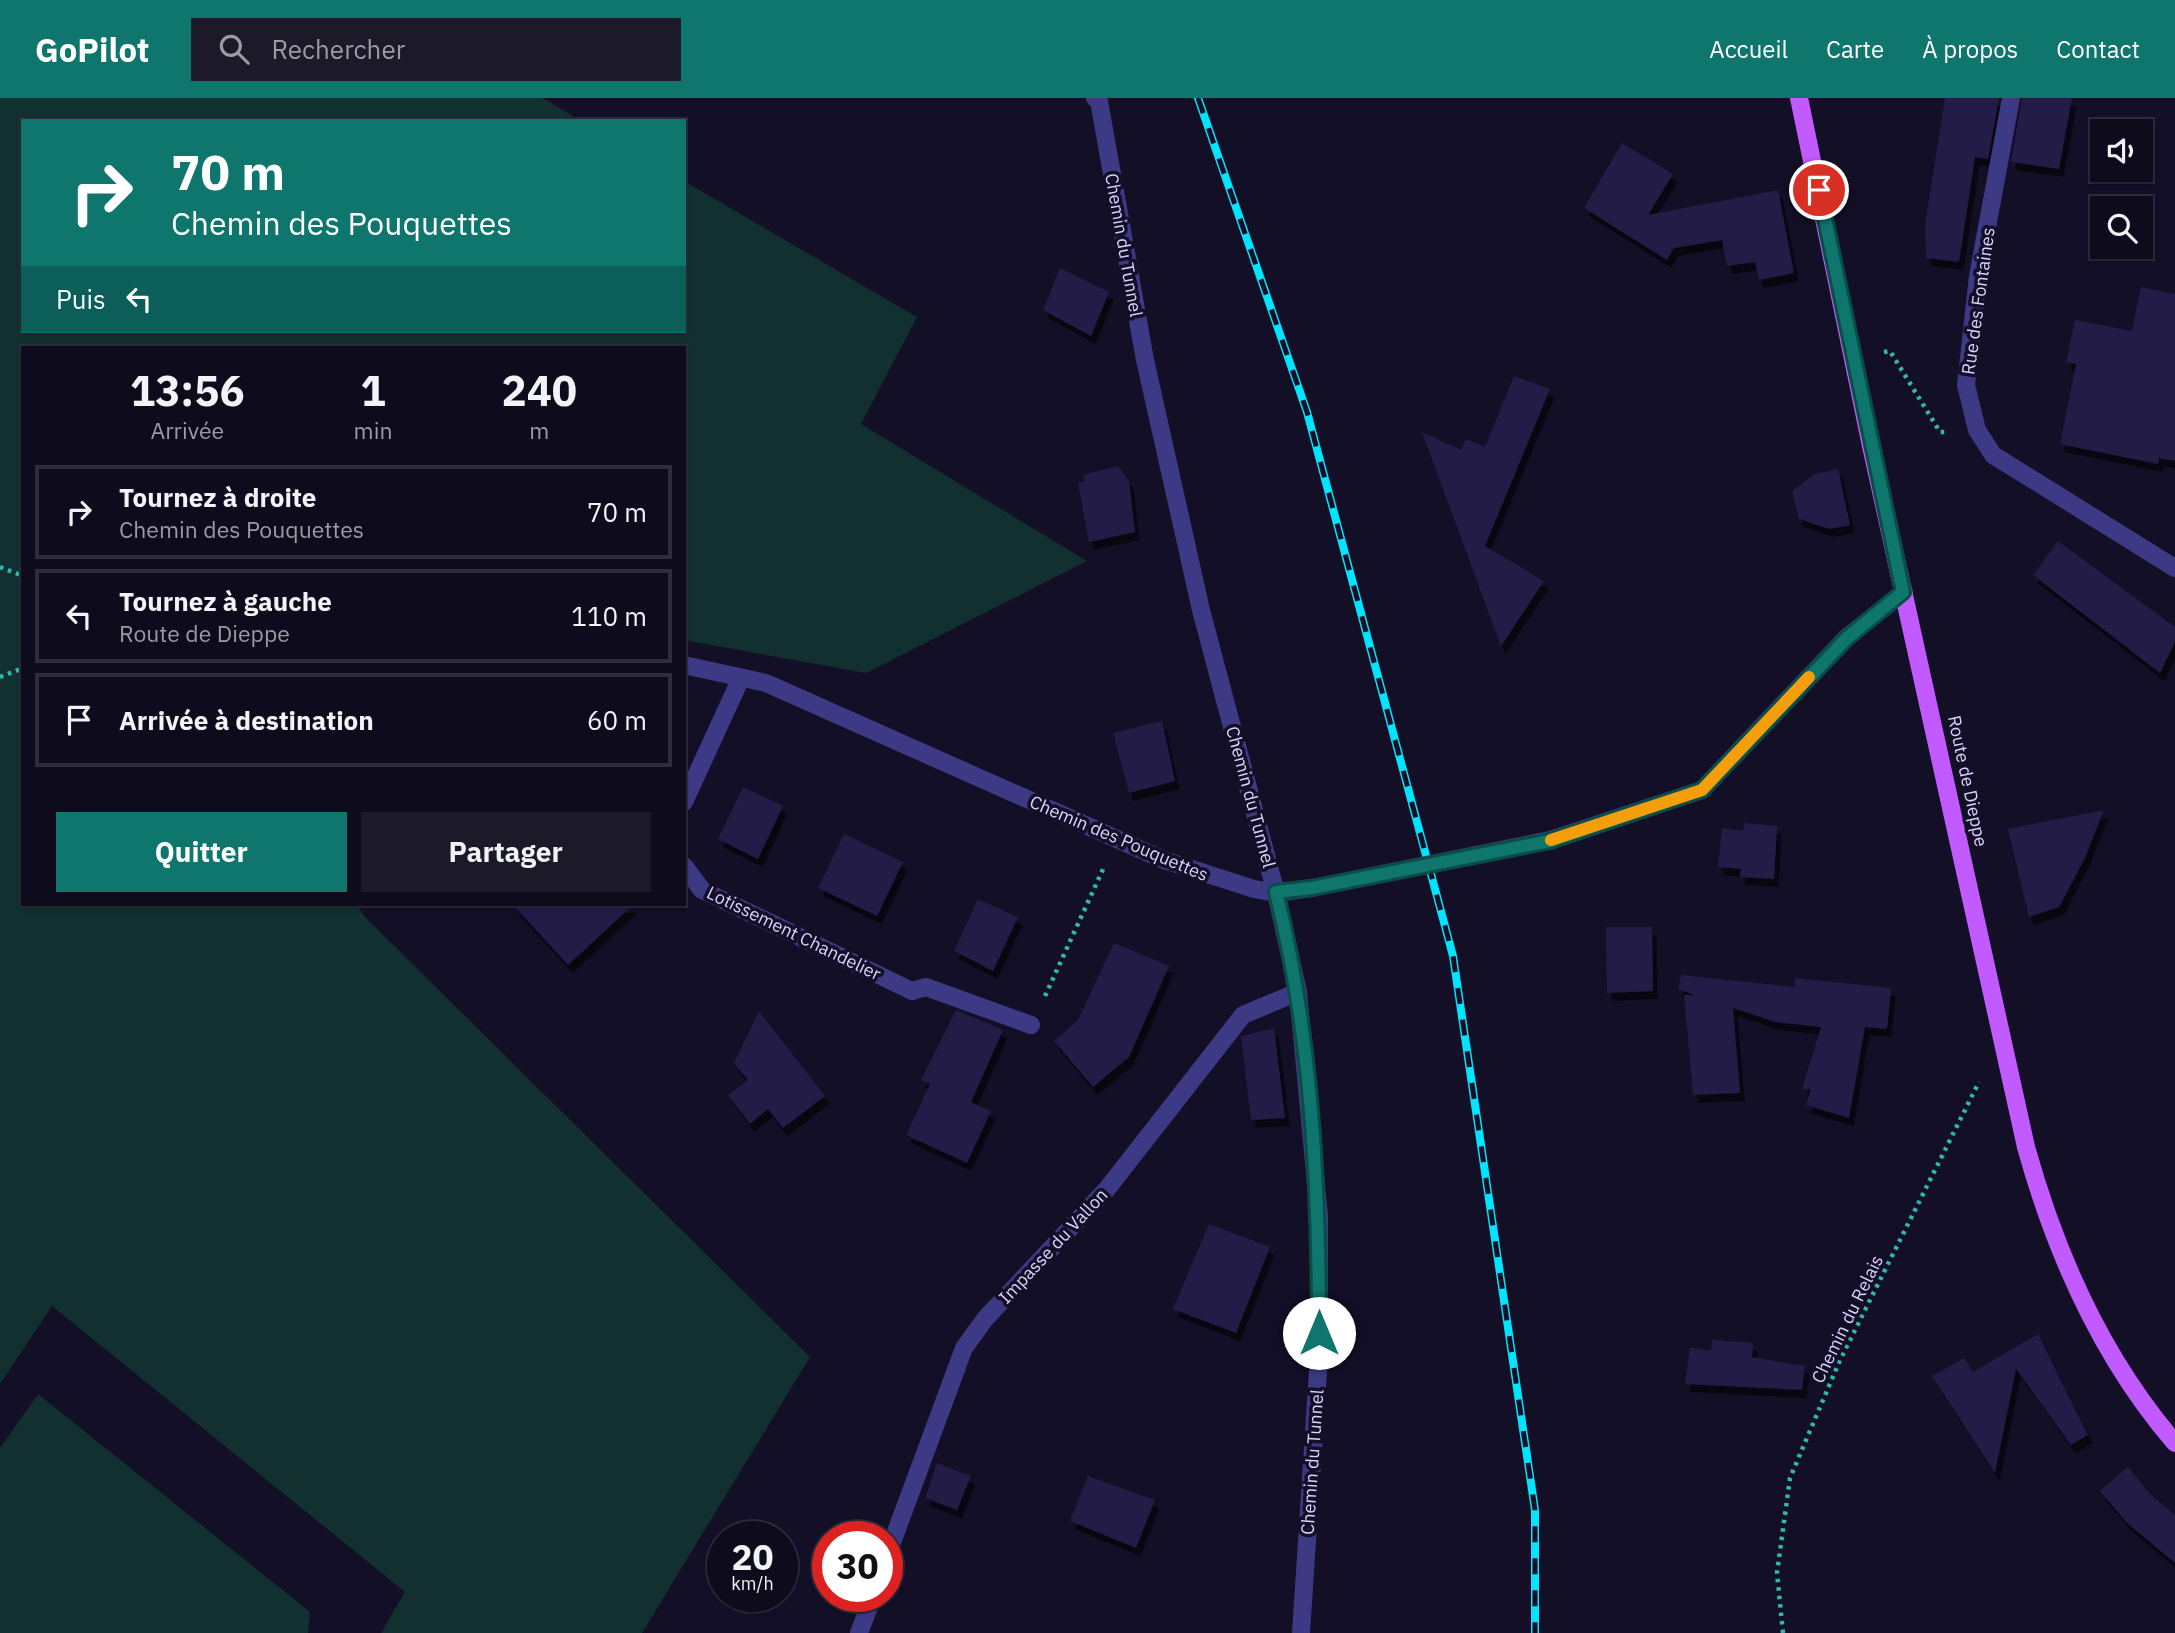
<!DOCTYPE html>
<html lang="fr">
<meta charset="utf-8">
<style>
:root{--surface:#0e0b1c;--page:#1c1929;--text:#f1f3f6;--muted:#9b9ba3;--line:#2e2b3b;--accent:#0f766e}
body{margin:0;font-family:"IBM Plex Sans",sans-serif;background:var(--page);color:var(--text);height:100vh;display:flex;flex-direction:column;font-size:26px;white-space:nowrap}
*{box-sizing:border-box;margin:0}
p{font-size:23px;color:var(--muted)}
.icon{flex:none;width:38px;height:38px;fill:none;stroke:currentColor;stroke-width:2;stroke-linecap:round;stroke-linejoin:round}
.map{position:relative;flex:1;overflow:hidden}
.drawer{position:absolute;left:21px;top:248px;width:665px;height:560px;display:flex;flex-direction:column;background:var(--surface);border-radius:0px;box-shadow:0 2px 5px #0004,0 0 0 2px var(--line)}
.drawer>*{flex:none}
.guide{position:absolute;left:21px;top:21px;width:665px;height:214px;border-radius:0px;box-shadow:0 2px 5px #0004,0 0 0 2px var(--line);background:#0f766e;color:#fff;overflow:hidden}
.buttons{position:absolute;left:2090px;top:21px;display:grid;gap:14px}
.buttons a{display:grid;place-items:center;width:63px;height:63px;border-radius:0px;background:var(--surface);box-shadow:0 2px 5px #0004,0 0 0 2px var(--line);font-size:35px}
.speed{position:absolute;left:707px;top:1423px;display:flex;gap:14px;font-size:35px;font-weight:700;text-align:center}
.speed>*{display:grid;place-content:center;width:91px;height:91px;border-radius:50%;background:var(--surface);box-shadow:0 2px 5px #0004,0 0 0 2px var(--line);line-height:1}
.speed small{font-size:18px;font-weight:400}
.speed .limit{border:10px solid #d22;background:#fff;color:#111}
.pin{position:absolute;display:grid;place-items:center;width:60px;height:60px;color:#fff;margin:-30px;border:4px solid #fff;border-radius:50%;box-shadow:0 2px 7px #0007}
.me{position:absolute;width:77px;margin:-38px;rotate:0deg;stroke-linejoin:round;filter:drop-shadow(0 0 5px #0008)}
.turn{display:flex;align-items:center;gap:24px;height:147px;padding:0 35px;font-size:32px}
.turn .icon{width:91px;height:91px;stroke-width:2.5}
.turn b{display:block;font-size:49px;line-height:60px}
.then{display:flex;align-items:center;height:66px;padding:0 35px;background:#0003;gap:14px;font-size:26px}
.eta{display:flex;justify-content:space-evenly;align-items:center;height:119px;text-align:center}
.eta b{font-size:42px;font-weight:800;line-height:49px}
.action{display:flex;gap:14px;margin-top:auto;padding:14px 35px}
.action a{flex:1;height:80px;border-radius:0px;background:var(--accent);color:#fff;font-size:28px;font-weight:800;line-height:80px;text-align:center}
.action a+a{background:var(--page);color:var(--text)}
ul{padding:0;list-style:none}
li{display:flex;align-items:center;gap:21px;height:94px;margin:0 14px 10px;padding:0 21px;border:4px solid var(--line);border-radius:0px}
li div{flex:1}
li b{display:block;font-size:26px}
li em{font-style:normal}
header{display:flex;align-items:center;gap:42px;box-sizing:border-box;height:98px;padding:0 35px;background:var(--accent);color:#fff}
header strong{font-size:33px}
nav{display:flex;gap:38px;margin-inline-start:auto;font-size:24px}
.search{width:490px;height:63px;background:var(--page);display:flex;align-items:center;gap:18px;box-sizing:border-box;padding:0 24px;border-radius:0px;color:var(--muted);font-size:26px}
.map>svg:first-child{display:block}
.green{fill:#12302f}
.building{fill:#241b47;filter:url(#shadow)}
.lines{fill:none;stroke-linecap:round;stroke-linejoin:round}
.path{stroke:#2fb8b0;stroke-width:4.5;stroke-dasharray:3.5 5;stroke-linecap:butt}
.service{stroke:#3d3a85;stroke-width:18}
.minor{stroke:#3d3a85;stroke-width:18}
.primary{stroke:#c25bff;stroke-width:18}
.rail-casing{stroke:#00e5ff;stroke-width:8}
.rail{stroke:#130f26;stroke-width:5;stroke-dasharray:16;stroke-linecap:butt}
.minor-bridge{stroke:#3d3a85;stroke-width:18}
.route-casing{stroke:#0a4d48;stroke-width:18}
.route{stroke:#0f766e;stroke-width:12}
.slow{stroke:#f59e0b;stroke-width:12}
.labels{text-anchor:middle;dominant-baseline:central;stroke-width:7;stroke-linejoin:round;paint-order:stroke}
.street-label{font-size:18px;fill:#d9d4ff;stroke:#130f26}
</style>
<header>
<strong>GoPilot</strong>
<div class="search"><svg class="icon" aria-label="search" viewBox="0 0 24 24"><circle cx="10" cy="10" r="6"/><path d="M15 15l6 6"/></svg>Rechercher</div>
<nav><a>Accueil</a><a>Carte</a><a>À propos</a><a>Contact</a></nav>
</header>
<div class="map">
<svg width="2175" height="1535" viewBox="0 0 2175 1535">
<defs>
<filter id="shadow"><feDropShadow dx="4.5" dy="8" stdDeviation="0" flood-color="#0009"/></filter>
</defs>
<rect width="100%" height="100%" fill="#130f26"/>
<g class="green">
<polygon points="0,0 543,0 581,23 23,23 23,233 684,233 684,83 917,219 861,326 1087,463 866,575 684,542 684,250 23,250 23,807 356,807 366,820 810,1259 642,1535 381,1535 405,1494 52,1208 0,1286"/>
<polygon points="38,1296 310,1514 308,1535 0,1535 0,1350"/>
</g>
<g class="building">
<polygon points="1945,0 1999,0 1988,61 1975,59 1959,164 1926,160 1925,127"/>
<polygon points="2022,0 2072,0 2059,71 2011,64"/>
<polygon points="1622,45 1673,76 1648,117 1778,92 1794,175 1759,182 1755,164 1727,168 1722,142 1674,150 1667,162 1584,110"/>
<polygon points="1060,170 1109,194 1091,238 1043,212"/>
<polygon points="2141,189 2175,196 2175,363 2159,360 2158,366 2060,346 2076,266 2066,264 2075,222 2132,233"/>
<polygon points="1514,278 1550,291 1485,448 1544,483 1501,548 1422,334 1461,352 1466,341 1485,349"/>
<polygon points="1118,368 1129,383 1135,434 1089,444 1078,385 1084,384 1083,377"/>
<polygon points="1838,371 1850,427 1829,431 1799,421 1792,393 1815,376"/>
<polygon points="2058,443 2175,529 2175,544 2160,575 2033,477"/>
<polygon points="1162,623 1175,683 1129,695 1113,635"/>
<polygon points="743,689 783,708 758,761 718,741"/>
<polygon points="2104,712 2084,762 2059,809 2029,819 2008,731"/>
<polygon points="1744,725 1777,728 1774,781 1740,779 1741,771 1718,769 1722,730 1743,733"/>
<polygon points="844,736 903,764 877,818 818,790"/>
<polygon points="978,801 1018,819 993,873 954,853"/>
<polygon points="513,807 633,807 568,867"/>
<polygon points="1606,829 1652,829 1653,893 1607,895"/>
<polygon points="1114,845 1169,868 1129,959 1093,989 1054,943 1078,922"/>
<polygon points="1681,877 1795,889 1795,880 1891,890 1887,931 1865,929 1849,1020 1806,1007 1811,991 1802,991 1821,929 1775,924 1733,910 1740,995 1693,997 1684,897 1695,897 1678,891"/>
<polygon points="956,912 1003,932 971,1004 991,1013 967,1065 906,1037 930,986 921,982"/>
<polygon points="759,913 825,998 783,1030 768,1011 750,1026 728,997 748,982 734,965"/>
<polygon points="1274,930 1285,1020 1251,1022 1241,938"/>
<polygon points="1209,1126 1270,1149 1236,1235 1173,1211"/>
<polygon points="2038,1236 2088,1337 2071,1347 2016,1271 1995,1375 1932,1278 1964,1260 1973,1274"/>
<polygon points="1712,1242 1753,1245 1752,1259 1805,1268 1802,1292 1685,1286 1690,1249 1711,1253"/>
<polygon points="937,1365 971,1378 957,1412 925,1400"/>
<polygon points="2128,1369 2150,1396 2175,1417 2175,1465 2127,1425 2100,1393"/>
<polygon points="1088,1378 1155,1402 1136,1450 1070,1423"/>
</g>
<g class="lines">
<g class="path">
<polyline points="1884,254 1890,253 1940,334 1945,334"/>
<polyline points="0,469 23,478"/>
<polyline points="0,579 23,570"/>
<polyline points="1045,898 1104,769"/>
<polyline points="1783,1535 1777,1475 1790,1380 1840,1262 1979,984"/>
</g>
<g class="service">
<polyline points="912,893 926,889 1031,927"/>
<polyline points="887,1458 964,1250 985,1221 1107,1091 1243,917 1298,894"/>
<polyline points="859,1535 873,1498"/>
</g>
<g class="minor">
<polyline points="1095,0 1099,3 1145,262 1201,512 1276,795 1298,894 1319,1118 1319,1258 1301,1535"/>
<polyline points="2011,0 1978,178 1966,287 1977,332 1993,357 2175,470"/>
<polyline points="684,567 766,585 1164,762 1254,791 1276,795 1312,790"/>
<polyline points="684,704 741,580"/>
<polyline points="1550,742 1702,692 1847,539 1904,494"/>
<polyline points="684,768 702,792 912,893"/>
</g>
<path class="primary" d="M1799 0 1871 348 2026 1049C2056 1157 2101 1259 2175 1345"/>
<g class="rail-casing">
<polyline id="rail" points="1198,0 1307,314 1453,858 1535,1412 1535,1535"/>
</g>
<use href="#rail" class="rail"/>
<polyline class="minor-bridge" points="1312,790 1550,742"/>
</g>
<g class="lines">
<g class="route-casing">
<path id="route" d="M1319 1235C1319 1088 1312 938 1276 794L1312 790 1550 743 1702 692 1847 540 1903 494 1819 92"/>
</g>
<use href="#route" class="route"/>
<polyline class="slow" points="1551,742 1702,692 1809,579"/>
</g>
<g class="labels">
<g class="street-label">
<text transform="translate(1124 147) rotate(80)">Chemin du Tunnel</text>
<text transform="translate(1978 203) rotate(-82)">Rue des Fontaines</text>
<text transform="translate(1968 683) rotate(78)">Route de Dieppe</text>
<text transform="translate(1251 699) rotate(75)">Chemin du Tunnel</text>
<text transform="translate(1119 740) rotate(23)">Chemin des Pouquettes</text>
<text transform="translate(794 835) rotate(26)">Lotissement Chandelier</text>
<text transform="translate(1053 1148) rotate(-47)">Impasse du Vallon</text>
<text transform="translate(1847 1221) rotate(-64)">Chemin du Relais</text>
<text transform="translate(1312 1364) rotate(-86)">Chemin du Tunnel</text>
</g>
</g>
</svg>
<div class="buttons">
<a><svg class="icon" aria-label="sound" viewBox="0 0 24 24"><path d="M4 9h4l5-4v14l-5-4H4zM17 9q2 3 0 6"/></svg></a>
<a><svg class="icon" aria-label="search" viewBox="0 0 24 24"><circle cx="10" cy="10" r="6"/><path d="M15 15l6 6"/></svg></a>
</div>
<div class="speed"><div>20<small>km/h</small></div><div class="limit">30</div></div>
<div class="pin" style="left:1819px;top:92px;background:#d93025"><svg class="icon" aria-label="arrive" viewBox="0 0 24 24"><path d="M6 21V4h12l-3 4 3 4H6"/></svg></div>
<svg class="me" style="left:1319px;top:1235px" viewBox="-20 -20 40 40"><circle r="19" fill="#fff"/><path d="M0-13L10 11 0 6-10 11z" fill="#0f766e"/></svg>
<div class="guide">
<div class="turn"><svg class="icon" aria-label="right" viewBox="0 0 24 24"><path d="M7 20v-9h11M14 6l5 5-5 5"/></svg><div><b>70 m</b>Chemin des Pouquettes</div></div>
<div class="then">Puis<svg class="icon" aria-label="left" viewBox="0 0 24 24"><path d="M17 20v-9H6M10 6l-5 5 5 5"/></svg></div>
</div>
<section class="drawer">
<div class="eta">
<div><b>13:56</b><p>Arrivée</p></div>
<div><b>1</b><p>min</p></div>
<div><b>240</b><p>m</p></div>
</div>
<ul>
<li><svg class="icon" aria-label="right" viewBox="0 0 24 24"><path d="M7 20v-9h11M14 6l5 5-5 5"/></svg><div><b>Tournez à droite</b><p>Chemin des Pouquettes</p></div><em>70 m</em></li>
<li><svg class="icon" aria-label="left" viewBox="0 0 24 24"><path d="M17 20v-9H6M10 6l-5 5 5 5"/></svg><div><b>Tournez à gauche</b><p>Route de Dieppe</p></div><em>110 m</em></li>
<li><svg class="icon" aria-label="arrive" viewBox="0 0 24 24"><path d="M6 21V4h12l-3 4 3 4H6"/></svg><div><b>Arrivée à destination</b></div><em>60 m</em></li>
</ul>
<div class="action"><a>Quitter</a><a>Partager</a></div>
</section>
</div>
